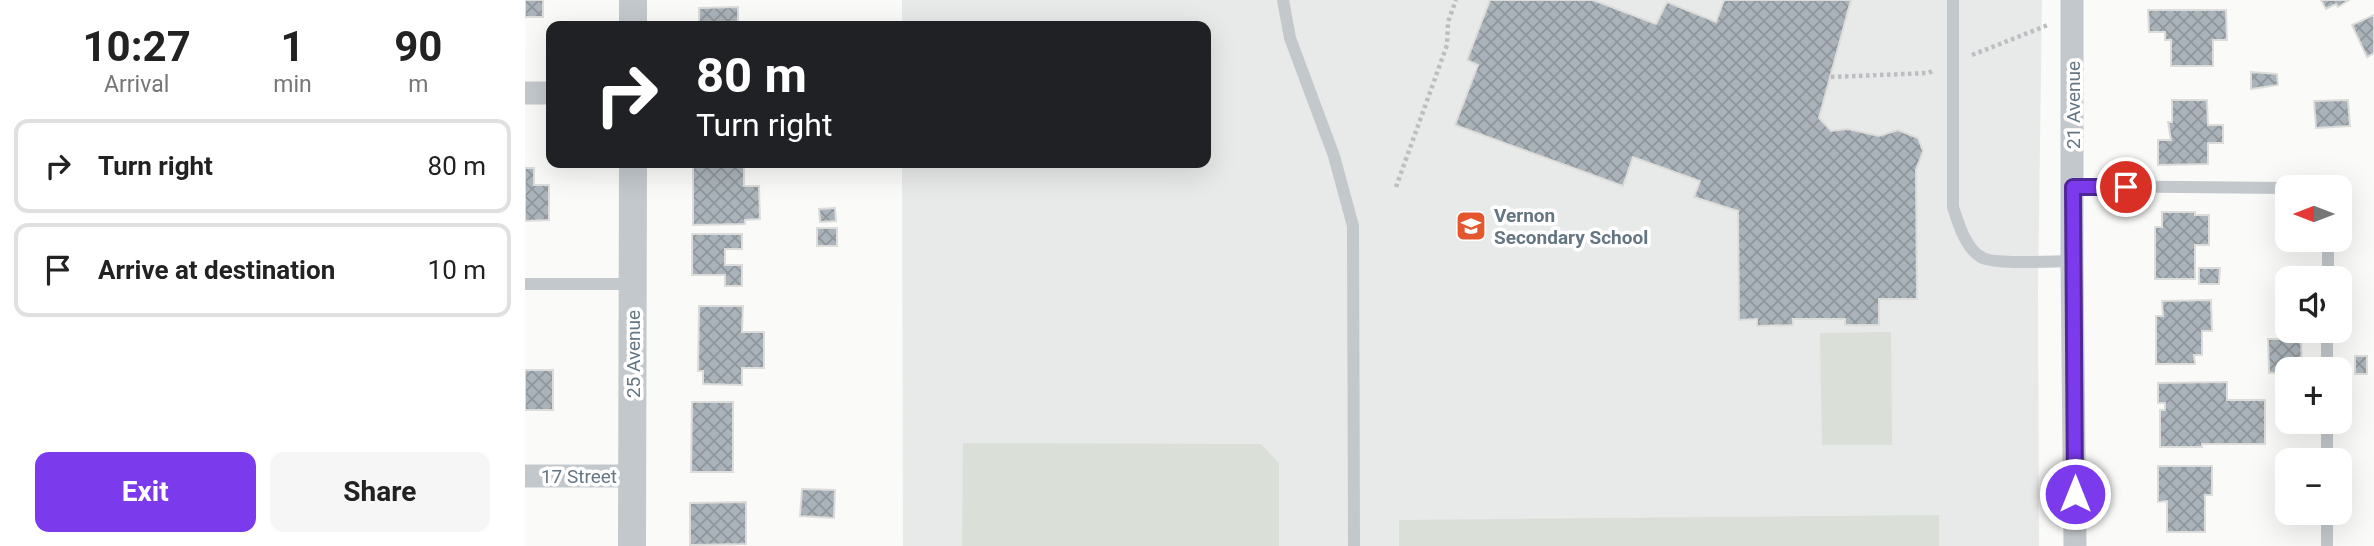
<!DOCTYPE html>
<meta charset="utf-8">
<style>
:root{--surface:#fff;--page:#f6f6f6;--text:#222;--muted:#767676;--line:#e0e0e0;--accent:#7c3aed}
body{margin:0;font-family:Roboto,sans-serif;background:var(--page);color:var(--text);height:100vh;display:flex;flex-direction:column;font-size:26px;white-space:nowrap}
*{box-sizing:border-box;margin:0}
p{font-size:23px;color:var(--muted)}
.icon{flex:none;width:38px;height:38px;fill:none;stroke:currentColor;stroke-width:2;stroke-linecap:round;stroke-linejoin:round}
.map{position:relative;flex:1;overflow:hidden}
.drawer{display:flex;flex-direction:column;background:var(--surface);width:525px}
.drawer>*{flex:none}
.hud{position:absolute;left:21px;top:21px;width:665px;height:147px;border-radius:14px;box-shadow:0 7px 28px #0002;background:#202124;color:#fff;overflow:hidden}
.needle{width:46px;rotate:270deg}
.buttons{position:absolute;left:1750px;top:175px;display:grid;gap:14px}
.buttons a{display:grid;place-items:center;width:77px;height:77px;border-radius:14px;background:var(--surface);box-shadow:0 7px 28px #0002;font-size:35px}
.pin{position:absolute;display:grid;place-items:center;width:60px;height:60px;color:#fff;margin:-30px;border:4px solid #fff;border-radius:50%;box-shadow:0 2px 7px #0007}
.me{position:absolute;width:77px;margin:-38px;rotate:0deg;stroke-linejoin:round;filter:drop-shadow(0 0 5px #0008)}
.turn{display:flex;align-items:center;gap:24px;height:147px;padding:0 35px;font-size:32px}
.turn .icon{width:91px;height:91px;stroke-width:2.5}
.turn b{display:block;font-size:49px;line-height:60px}
.eta{display:flex;justify-content:space-evenly;align-items:center;height:119px;text-align:center}
.eta b{font-size:42px;font-weight:700;line-height:49px}
.cta{display:flex;gap:14px;margin-top:auto;padding:14px 35px}
.cta a{flex:1;height:80px;border-radius:14px;background:var(--accent);color:#fff;font-size:28px;font-weight:700;line-height:80px;text-align:center}
.cta a+a{background:var(--page);color:var(--text)}
ul{padding:0;list-style:none}
li{display:flex;align-items:center;gap:21px;height:94px;margin:0 14px 10px;padding:0 21px;border:4px solid var(--line);border-radius:14px}
li div{flex:1}
li b{display:block;font-size:26px}
li em{font-style:normal}
main{display:flex;flex:1;min-height:0}
.map>svg:first-child{display:block}
.built{fill:#e8e9e9}
.green{fill:#dadfd7}
.building{fill:url(#building-cross-hatch);stroke:#dcdcda;stroke-width:2}
.lines{fill:none;stroke-linecap:round;stroke-linejoin:round}
.path{stroke:#bbbfc2;stroke-width:4.5;stroke-dasharray:3.5 3.5;stroke-linecap:butt}
.service{stroke:#c3c8cc;stroke-width:12}
.minor{stroke:#c3c8cc;stroke-width:23}
.tertiary{stroke:#c3c8cc;stroke-width:28}
.route-casing{stroke:#51269a;stroke-width:18}
.route{stroke:#7c3aed;stroke-width:12}
.labels{text-anchor:middle;dominant-baseline:central;stroke-width:7;stroke-linejoin:round;paint-order:stroke}
.street-label{font-size:19px;fill:#657683;stroke:#fff}
.poi-label{font-size:19px;font-weight:bold;fill:#657683;stroke:#fff;text-anchor:start}
</style>
<main>
<section class="drawer">
<div class="eta">
<div><b>10:27</b><p>Arrival</p></div>
<div><b>1</b><p>min</p></div>
<div><b>90</b><p>m</p></div>
</div>
<ul>
<li><svg class="icon" aria-label="right" viewBox="0 0 24 24"><path d="M7 20v-9h11M14 6l5 5-5 5"/></svg><div><b>Turn right</b></div><em>80 m</em></li>
<li><svg class="icon" aria-label="arrive" viewBox="0 0 24 24"><path d="M6 21V4h12l-3 4 3 4H6"/></svg><div><b>Arrive at destination</b></div><em>10 m</em></li>
</ul>
<div class="cta"><a>Exit</a><a>Share</a></div>
</section>
<div class="map">
<svg width="1849" height="546" viewBox="0 0 1849 546">
<defs>
<pattern id="building-cross-hatch" width="8" height="8" patternUnits="userSpaceOnUse" patternTransform="scale(1.75)"><rect width="8" height="8" fill="#aab3b9"/><path d="M0 0l8 8M0 8l8-8" fill="none" stroke="#8e969c"/></pattern>
</defs>
<rect width="100%" height="100%" fill="#fafaf8"/>
<polygon class="built" points="377,0 1517,0 1513,289 1514,546 378,546 377,163 681,163 681,26 377,26"/>
<g class="green">
<polygon points="1366,332 1367,445 1297,445 1295,333"/>
<polygon points="438,443 736,444 754,463 754,546 437,546"/>
<polygon points="1414,515 1414,546 874,546 874,520"/>
</g>
<g class="building">
<rect x="0" y="0" width="18" height="17"/>
<polygon points="965,0 1068,0 1131,24 1142,2 1191,22 1199,0 1326,0 1294,118 1306,131 1323,129 1354,136 1373,130 1393,138 1398,151 1391,170 1392,299 1354,299 1354,325 1320,325 1320,319 1268,319 1268,325 1232,326 1232,319 1214,320 1213,211 1169,197 1175,181 1108,157 1098,186 930,125 953,65 942,60"/>
<polygon points="1796,0 1824,0 1813,7 1811,4 1801,9"/>
<polygon points="213,7 213,23 226,23 226,26 174,26 174,8"/>
<polygon points="1623,10 1701,10 1702,40 1688,40 1688,66 1646,66 1646,40 1640,40 1640,32 1624,32"/>
<polygon points="1849,15 1849,53 1842,57 1827,25"/>
<polygon points="1726,72 1752,74 1753,85 1726,89"/>
<polygon points="1647,100 1682,100 1683,125 1698,125 1698,143 1683,143 1683,164 1633,165 1633,140 1646,140 1643,122 1647,122"/>
<polygon points="1823,100 1825,126 1791,128 1789,101"/>
<polygon points="219,164 219,186 234,186 235,219 220,220 220,224 168,225 168,165"/>
<polygon points="0,168 9,168 9,185 24,185 24,220 0,221"/>
<polygon points="310,208 311,221 295,222 294,209"/>
<polygon points="1637,212 1670,212 1670,215 1684,215 1684,245 1670,245 1670,279 1630,279 1630,227 1637,227"/>
<rect x="292" y="228" width="20" height="18"/>
<polygon points="167,234 217,234 217,249 200,249 200,265 217,265 217,286 200,286 200,275 167,275"/>
<polygon points="1674,268 1695,268 1694,284 1674,284"/>
<polygon points="1686,300 1687,331 1677,331 1677,355 1669,355 1670,364 1631,364 1631,316 1638,316 1637,301"/>
<polygon points="174,306 218,306 217,332 239,332 239,368 217,368 217,385 178,384 178,371 173,371"/>
<polygon points="1743,339 1776,339 1777,369 1762,369 1762,373 1744,373"/>
<rect x="1830" y="356" width="12" height="18"/>
<rect x="0" y="370" width="28" height="40"/>
<polygon points="1702,382 1702,400 1740,400 1740,444 1677,444 1677,447 1635,447 1635,410 1640,410 1640,403 1633,403 1633,383"/>
<polygon points="167,402 208,402 208,472 166,472"/>
<polygon points="1633,466 1687,466 1687,495 1680,495 1680,532 1642,532 1642,501 1633,502"/>
<polygon points="277,489 310,490 309,518 275,516"/>
<polygon points="221,502 221,544 165,545 165,503"/>
</g>
<g class="lines">
<g class="path">
<polyline points="1447,55 1523,25"/>
<polyline points="1306,77 1403,73 1410,70"/>
<polyline points="871,187 922,45 923,22 931,0"/>
</g>
<g class="service">
<polyline points="758,0 765,38 809,156 828,226 829,546"/>
<path d="M1428 0V207C1433 223 1441 250 1458 258 1472 265 1529 261 1547 261"/>
<polyline points="1548,186 1762,188"/>
<polyline points="1803,278 1803,240"/>
<polyline points="0,284 108,284"/>
<polyline points="1802,369 1802,331"/>
<polyline points="1802,460 1802,422"/>
<polyline points="1802,546 1802,513"/>
</g>
<g class="minor">
<polyline points="1547,0 1547,261 1550,546"/>
<polyline points="0,93 26,93"/>
<polyline points="0,476 108,476"/>
</g>
<g class="tertiary">
<polyline points="108,26 108,0"/>
<polyline points="107,546 108,163"/>
</g>
</g>
<g class="lines">
<g class="route-casing">
<polyline id="route" points="1550,494 1548,187 1601,187"/>
</g>
<use href="#route" class="route"/>
</g>
<defs>
<g id="school-square" transform="scale(1.575)"><rect x="-9" y="-9" width="18" height="18" rx="4" fill="#e4572e" stroke="#fff"/><path d="M0-5L7-2L0 1L-7-2ZM-4 1L0 2.5L4 1V4Q0 6-4 4Z" fill="#fff"/></g>
</defs>
<g fill-rule="evenodd">
<use href="#school-square" x="946" y="226"/>
</g>
<g class="labels">
<g class="street-label">
<text transform="translate(1548 105) rotate(-90)">21 Avenue</text>
<text transform="translate(108 354) rotate(-90)">25 Avenue</text>
<text x="54" y="476">17 Street</text>
</g>
<g class="poi-label">
<text x="969" y="215">Vernon<tspan x="969" dy="22">Secondary School</tspan></text>
</g>
</g>
</svg>
<div class="buttons">
<a><svg class="needle" viewBox="-14 -14 28 28"><path d="M0-13l5 13h-10z" fill="#e53935"/><path d="M0 13l5-13h-10z" fill="#767676"/></svg></a>
<a><svg class="icon" aria-label="sound" viewBox="0 0 24 24"><path d="M4 9h4l5-4v14l-5-4H4zM17 9q2 3 0 6"/></svg></a>
<a>+</a>
<a>−</a>
</div>
<div class="pin" style="left:1601px;top:187px;background:#d93025"><svg class="icon" aria-label="arrive" viewBox="0 0 24 24"><path d="M6 21V4h12l-3 4 3 4H6"/></svg></div>
<svg class="me" style="left:1550px;top:494px" viewBox="-20 -20 40 40"><circle r="17" fill="#7c3aed" stroke="#fff" stroke-width="3"/><path d="M0-11L8 9 0 5-8 9z" fill="#fff"/></svg>
<div class="hud">
<div class="turn"><svg class="icon" aria-label="right" viewBox="0 0 24 24"><path d="M7 20v-9h11M14 6l5 5-5 5"/></svg><div><b>80 m</b>Turn right</div></div>
</div>
</div>
</main>
